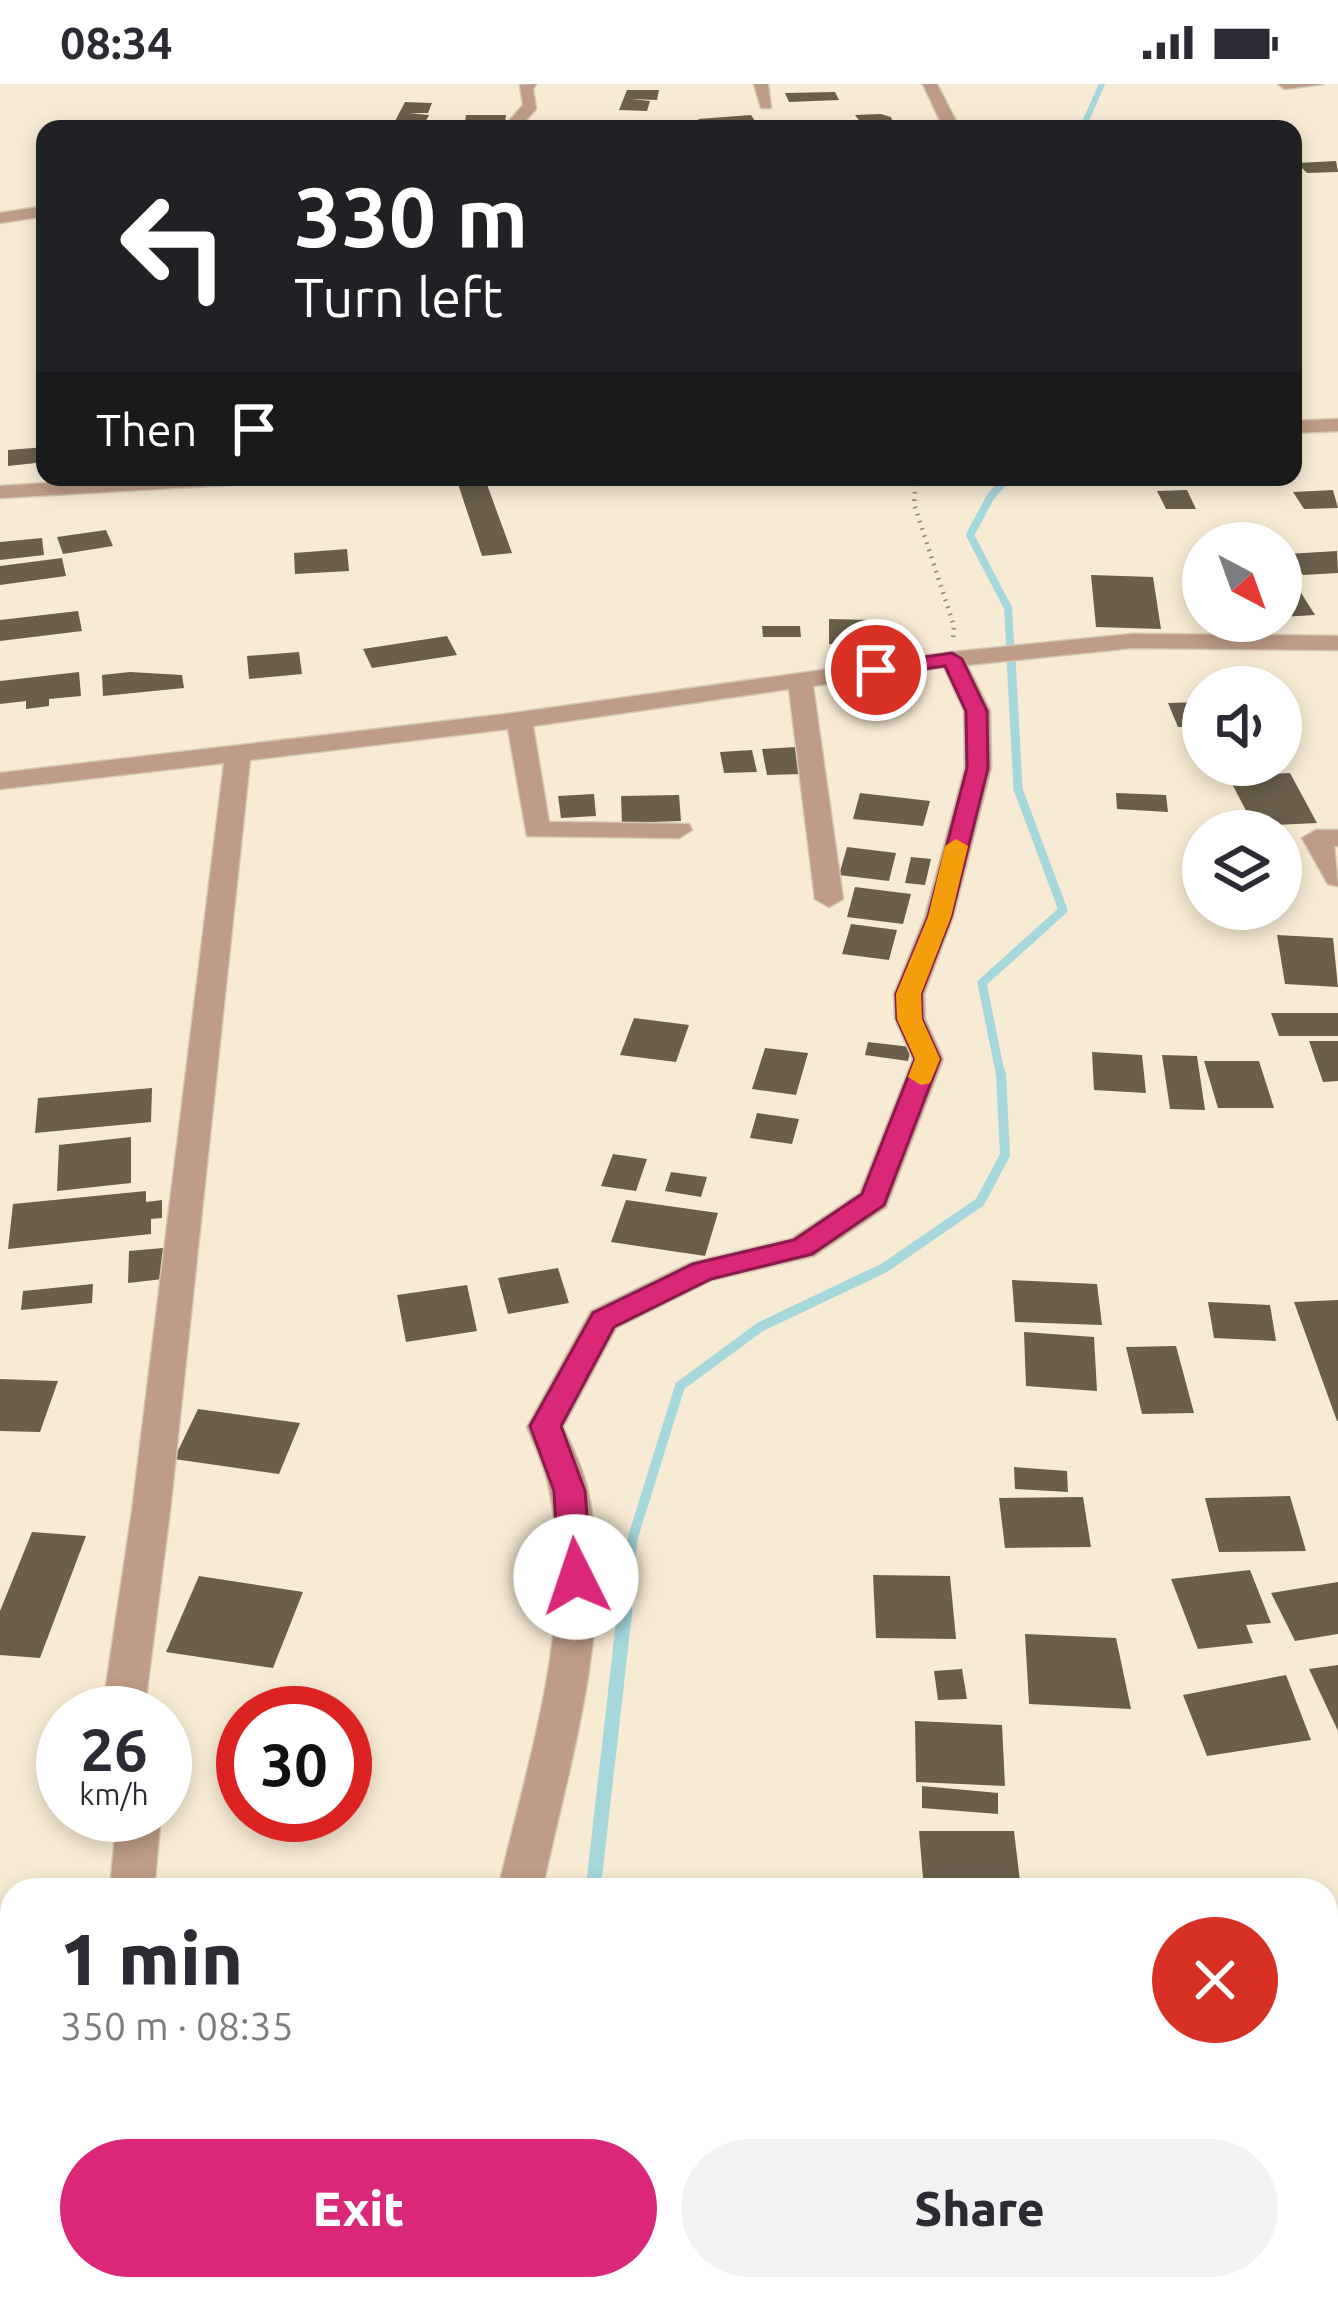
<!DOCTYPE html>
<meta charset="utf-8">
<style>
:root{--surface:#fff;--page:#f2f2f3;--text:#2b2b33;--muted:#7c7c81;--accent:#db2777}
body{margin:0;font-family:Ubuntu,sans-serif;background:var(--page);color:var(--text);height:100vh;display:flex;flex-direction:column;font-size:45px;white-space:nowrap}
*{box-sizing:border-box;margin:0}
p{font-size:39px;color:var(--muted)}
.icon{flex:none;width:66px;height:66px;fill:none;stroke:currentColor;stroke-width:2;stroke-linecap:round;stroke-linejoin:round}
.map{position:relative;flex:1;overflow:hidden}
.drawer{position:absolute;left:0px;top:1794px;width:1338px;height:423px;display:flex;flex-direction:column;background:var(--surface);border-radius:36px 36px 0 0;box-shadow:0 6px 18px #0003}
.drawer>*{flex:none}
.top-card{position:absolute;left:36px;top:36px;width:1266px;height:366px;border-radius:24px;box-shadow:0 6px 18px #0003;background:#202124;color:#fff;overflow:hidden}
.needle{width:78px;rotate:139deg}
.controls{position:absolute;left:1182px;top:438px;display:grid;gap:24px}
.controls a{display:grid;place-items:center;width:120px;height:120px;border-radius:50%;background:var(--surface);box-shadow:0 6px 18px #0003;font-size:60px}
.speed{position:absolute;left:36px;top:1602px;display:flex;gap:24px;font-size:60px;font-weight:700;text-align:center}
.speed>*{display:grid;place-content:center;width:156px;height:156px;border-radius:50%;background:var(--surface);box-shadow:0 6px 18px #0003;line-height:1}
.speed small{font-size:30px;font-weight:400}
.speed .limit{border:18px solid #d22;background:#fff;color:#111}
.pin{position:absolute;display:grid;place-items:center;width:102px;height:102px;color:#fff;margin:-51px;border:6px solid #fff;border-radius:50%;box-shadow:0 3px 12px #0007}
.me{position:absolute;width:132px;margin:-66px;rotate:356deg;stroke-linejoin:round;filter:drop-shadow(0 0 9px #0008)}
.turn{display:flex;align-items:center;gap:42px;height:252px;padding:0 60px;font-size:54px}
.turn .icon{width:156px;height:156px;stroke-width:2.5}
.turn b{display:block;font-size:84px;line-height:102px}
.then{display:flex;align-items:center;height:114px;padding:0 60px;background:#0003;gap:24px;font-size:45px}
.round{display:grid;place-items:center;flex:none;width:126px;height:126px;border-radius:63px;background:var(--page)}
.overview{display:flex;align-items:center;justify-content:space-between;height:204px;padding:0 60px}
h1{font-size:72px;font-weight:800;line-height:90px}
.button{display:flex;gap:24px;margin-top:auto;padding:24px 60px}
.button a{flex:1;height:138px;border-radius:72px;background:var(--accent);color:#fff;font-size:48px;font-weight:800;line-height:138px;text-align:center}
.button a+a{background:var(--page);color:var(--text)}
.status{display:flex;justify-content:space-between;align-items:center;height:84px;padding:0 60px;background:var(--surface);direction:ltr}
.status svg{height:33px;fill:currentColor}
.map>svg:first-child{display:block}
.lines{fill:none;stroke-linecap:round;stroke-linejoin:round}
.stream-far4{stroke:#a6d7dd;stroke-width:6}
.stream-far3{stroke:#a6d7dd;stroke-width:8}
.stream-far2{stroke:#a6d7dd;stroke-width:9}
.stream-far1{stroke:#a6d7dd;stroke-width:10}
.stream{stroke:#a6d7dd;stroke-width:15}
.building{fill:#695f4b}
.minor-casing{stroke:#d4c8b4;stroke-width:3}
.path{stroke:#8b8373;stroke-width:4.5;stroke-dasharray:1.5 6;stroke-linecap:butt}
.minor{fill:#be9c87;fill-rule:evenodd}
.route{fill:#db2777;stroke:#8e194d;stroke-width:3}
.slow{fill:#f59e0b}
</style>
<div class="status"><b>08:34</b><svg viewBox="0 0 49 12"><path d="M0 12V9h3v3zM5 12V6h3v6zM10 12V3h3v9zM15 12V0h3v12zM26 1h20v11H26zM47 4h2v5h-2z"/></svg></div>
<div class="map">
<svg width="1338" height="2216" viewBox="0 0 1338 2216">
<rect width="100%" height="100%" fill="#f8ebd4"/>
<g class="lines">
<polyline class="stream-far4" points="1082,45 1102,0"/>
<polyline class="stream-far3" points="1008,393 991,412 970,451 1008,524 1011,577"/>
<polyline class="stream-far2" points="1001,993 982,899 1063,826 1018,705 1011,574"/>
<polyline class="stream-far1" points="624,1528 633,1453 680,1302 760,1243 884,1184 980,1118 1005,1071 1001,990"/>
<g class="stream">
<polyline points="593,1806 625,1525"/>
<polyline points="586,2216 587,2205"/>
</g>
</g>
<g class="building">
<polygon points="627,6 659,6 657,16 631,15 650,17 647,27 619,26"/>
<polygon points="835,8 839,16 789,18 785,9"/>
<polygon points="405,18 432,19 428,29 409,29 429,31 425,39 394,39"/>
<polygon points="881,30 891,33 895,45 864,43 855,31"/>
<polygon points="466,31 506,31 505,40 475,40 475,45 464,45"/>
<polygon points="751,31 760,44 705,45 698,35"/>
<polygon points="1336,77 1338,88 1307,89 1297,79"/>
<polygon points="45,363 45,378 8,382 8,366"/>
<polygon points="485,395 512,469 482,472 457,397"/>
<polygon points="1187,406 1196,425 1166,425 1157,407"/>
<polygon points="1333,406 1338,424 1304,425 1293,408"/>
<polygon points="106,446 113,462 63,470 57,453"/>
<polygon points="42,454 44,471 0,476 0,458"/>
<polygon points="347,465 349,487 295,490 294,469"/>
<polygon points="1337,467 1338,489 1303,491 1287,470"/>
<polygon points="62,474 66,492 0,501 0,482"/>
<polygon points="1091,491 1153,493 1161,545 1096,543"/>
<polygon points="1293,496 1315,531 1281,533 1281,497"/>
<polygon points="78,527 82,547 0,557 0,536"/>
<polygon points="829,535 872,536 873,561 829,560"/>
<polygon points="762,542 800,542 801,553 763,553"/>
<polygon points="447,552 457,571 372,584 363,565"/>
<polygon points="299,568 302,590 249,595 247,572"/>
<polygon points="79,588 81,612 49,615 49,622 26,625 26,617 0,620 0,597"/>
<polygon points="130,588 182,591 184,604 103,612 102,591"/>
<polygon points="1203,618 1203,643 1178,643 1168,619"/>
<polygon points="796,663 802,690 767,691 762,665"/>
<polygon points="752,666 757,688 724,689 720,668"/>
<polygon points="1290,689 1317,739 1254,742 1228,692"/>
<polygon points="860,709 930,717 923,742 853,735"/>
<polygon points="1116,709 1166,711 1168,728 1117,725"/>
<polygon points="594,710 596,732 561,734 558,712"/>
<polygon points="679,711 681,737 622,739 621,712"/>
<polygon points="847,763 896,769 889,797 839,791"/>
<polygon points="911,773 931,775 925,801 905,799"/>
<polygon points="855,803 911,810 903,840 847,833"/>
<polygon points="851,840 897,846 889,876 842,870"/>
<polygon points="1277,851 1333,854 1338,903 1285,900"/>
<polygon points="1271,929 1338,929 1338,952 1279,952"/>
<polygon points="634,934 689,941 676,978 620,971"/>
<polygon points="1309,957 1338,957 1338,997 1323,998"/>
<polygon points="868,958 911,963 908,977 865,971"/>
<polygon points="765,964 808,969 796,1011 752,1005"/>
<polygon points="1092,968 1142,971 1146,1009 1094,1006"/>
<polygon points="1162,971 1197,972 1205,1026 1170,1025"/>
<polygon points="1204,977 1259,977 1274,1024 1218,1024"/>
<polygon points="152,1004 151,1038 35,1049 38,1014"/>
<polygon points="757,1029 799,1035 792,1060 750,1054"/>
<polygon points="131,1053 131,1099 57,1107 59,1061"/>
<polygon points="613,1070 647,1075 636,1107 601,1102"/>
<polygon points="671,1088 707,1093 701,1113 665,1107"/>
<polygon points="146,1107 146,1118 162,1116 162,1134 151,1135 151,1150 8,1165 13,1120"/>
<polygon points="626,1116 718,1129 705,1172 611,1158"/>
<polygon points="163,1164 163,1195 128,1199 129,1167"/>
<polygon points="558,1184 569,1219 508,1230 498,1194"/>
<polygon points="1012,1196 1097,1200 1102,1241 1015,1238"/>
<polygon points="93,1200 92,1219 21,1226 23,1207"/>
<polygon points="467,1201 477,1247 406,1258 397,1211"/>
<polygon points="1338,1216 1338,1337 1337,1337 1294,1218"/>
<polygon points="1208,1218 1270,1221 1276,1257 1214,1254"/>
<polygon points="1024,1248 1094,1253 1097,1307 1026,1302"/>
<polygon points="1176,1262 1194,1329 1142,1330 1126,1263"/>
<polygon points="0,1295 58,1297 40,1348 0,1347"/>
<polygon points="198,1325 300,1339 279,1390 174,1375"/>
<polygon points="1014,1383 1067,1387 1068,1408 1015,1405"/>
<polygon points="1290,1412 1306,1467 1219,1468 1205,1414"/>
<polygon points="1083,1413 1091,1463 1005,1464 999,1414"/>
<polygon points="32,1448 86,1452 40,1574 0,1571 0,1527"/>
<polygon points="1250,1486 1271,1539 1246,1541 1253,1559 1198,1565 1171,1495"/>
<polygon points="873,1491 950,1492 956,1555 876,1554"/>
<polygon points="199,1492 303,1508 273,1584 166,1568"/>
<polygon points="1338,1498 1338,1550 1295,1557 1271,1509"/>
<polygon points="1025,1550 1116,1554 1131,1625 1029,1620"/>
<polygon points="1338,1581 1338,1647 1309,1585"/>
<polygon points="962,1585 967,1615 938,1616 934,1587"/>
<polygon points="1286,1591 1311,1656 1207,1672 1183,1611"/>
<polygon points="915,1637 1002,1641 1005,1702 916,1698"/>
<polygon points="922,1702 998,1709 998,1730 922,1724"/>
<polygon points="919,1747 1014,1747 1021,1806 924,1806"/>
<polygon points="59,2205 99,2205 129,2215 54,2216"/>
<polygon points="294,2205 354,2205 349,2216 290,2216"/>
<polygon points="1069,2205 1151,2205 1153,2216 1071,2216"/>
<polygon points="1193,2205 1284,2205 1287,2216 1196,2216"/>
</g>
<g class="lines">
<g class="minor-casing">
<g id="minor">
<polygon points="536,0 533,5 536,25 518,45 502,45 523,21 520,1"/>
<polygon points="754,0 768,0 771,24 761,24"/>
<polygon points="923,0 937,0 960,45 944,45"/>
<polygon points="1278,0 1323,0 1285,5"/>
<polygon points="45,122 45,132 0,139 0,129"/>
<polygon points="1338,335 1338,347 1293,349 1293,337"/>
<polygon points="149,393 270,393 259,399 0,414 0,402"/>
<path d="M1132 550 1338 552V566L1132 564 967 581 990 627 991 684 953 833 924 910 925 935 943 975 886 1123 814 1172 712 1196 616 1244 563 1343C572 1363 582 1382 587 1403 617 1534 569 1679 542 1806H498C527 1679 577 1535 549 1404 545 1383 535 1363 527 1343L591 1227 690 1179 791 1155 860 1109 913 975 895 935 894 910 925 833 965 684 964 627 944 583 813 602 843 815 829 823 815 815 789 605 533 642 549 738 689 740 692 746 679 754 527 752 508 645 250 676 170 1427 144 1629H102L132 1427 224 679 0 705V689L506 630 952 568Z"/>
<polygon points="1316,746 1338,746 1338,762 1334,762 1338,802 1328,800 1302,754"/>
<polygon points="117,1731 161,1731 154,1806 110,1806"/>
<polygon points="1338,1962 1338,2006 1326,2009 1326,1963"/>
<polygon points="12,2133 12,2201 0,2206 0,2138"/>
<polygon points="824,2205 876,2205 875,2216 823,2216"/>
</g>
</g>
<polyline class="path" points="916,393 914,420 954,542 953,554"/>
<use href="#minor" class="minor"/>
</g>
<polygon class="route" points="952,569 962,575 987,627 988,684 951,833 921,910 922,935 940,975 884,1121 812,1170 711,1195 614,1243 561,1342 585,1407 592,1493 587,1502 576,1506 564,1502 559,1493 554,1407 530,1342 593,1229 693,1180 794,1156 862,1110 915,975 897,935 896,910 928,833 967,684 966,627 945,582 876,592 866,586 876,580"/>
<polygon class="slow" points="956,755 968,762 951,833 921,910 922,935 940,975 930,999 921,1001 908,993 915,975 897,935 896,910 928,833 945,762"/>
</svg>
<div class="controls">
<a><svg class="needle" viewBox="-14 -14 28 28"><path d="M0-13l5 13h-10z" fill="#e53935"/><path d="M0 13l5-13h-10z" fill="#7c7c81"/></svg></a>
<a><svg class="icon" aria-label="sound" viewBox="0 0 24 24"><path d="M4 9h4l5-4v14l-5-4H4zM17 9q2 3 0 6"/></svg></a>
<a><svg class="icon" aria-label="layers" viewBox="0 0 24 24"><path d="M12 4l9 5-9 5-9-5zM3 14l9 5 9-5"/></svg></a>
</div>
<div class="speed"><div>26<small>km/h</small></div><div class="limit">30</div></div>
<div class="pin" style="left:876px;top:586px;background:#d93025"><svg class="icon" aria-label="arrive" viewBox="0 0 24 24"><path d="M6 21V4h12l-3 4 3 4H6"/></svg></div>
<svg class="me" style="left:576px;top:1493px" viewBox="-20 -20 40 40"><circle r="19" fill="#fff"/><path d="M0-13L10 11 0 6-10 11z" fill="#db2777"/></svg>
<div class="top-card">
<div class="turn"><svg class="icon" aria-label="left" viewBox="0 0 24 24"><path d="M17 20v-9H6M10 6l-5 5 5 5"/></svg><div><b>330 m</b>Turn left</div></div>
<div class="then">Then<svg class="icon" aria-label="arrive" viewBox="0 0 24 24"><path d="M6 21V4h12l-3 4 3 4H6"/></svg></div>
</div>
<section class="drawer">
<div class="overview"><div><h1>1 min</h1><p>350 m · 08:35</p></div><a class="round" style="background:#d93025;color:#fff"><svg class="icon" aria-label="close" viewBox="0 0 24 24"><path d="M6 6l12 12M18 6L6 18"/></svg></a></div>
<div class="button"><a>Exit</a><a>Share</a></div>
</section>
</div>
